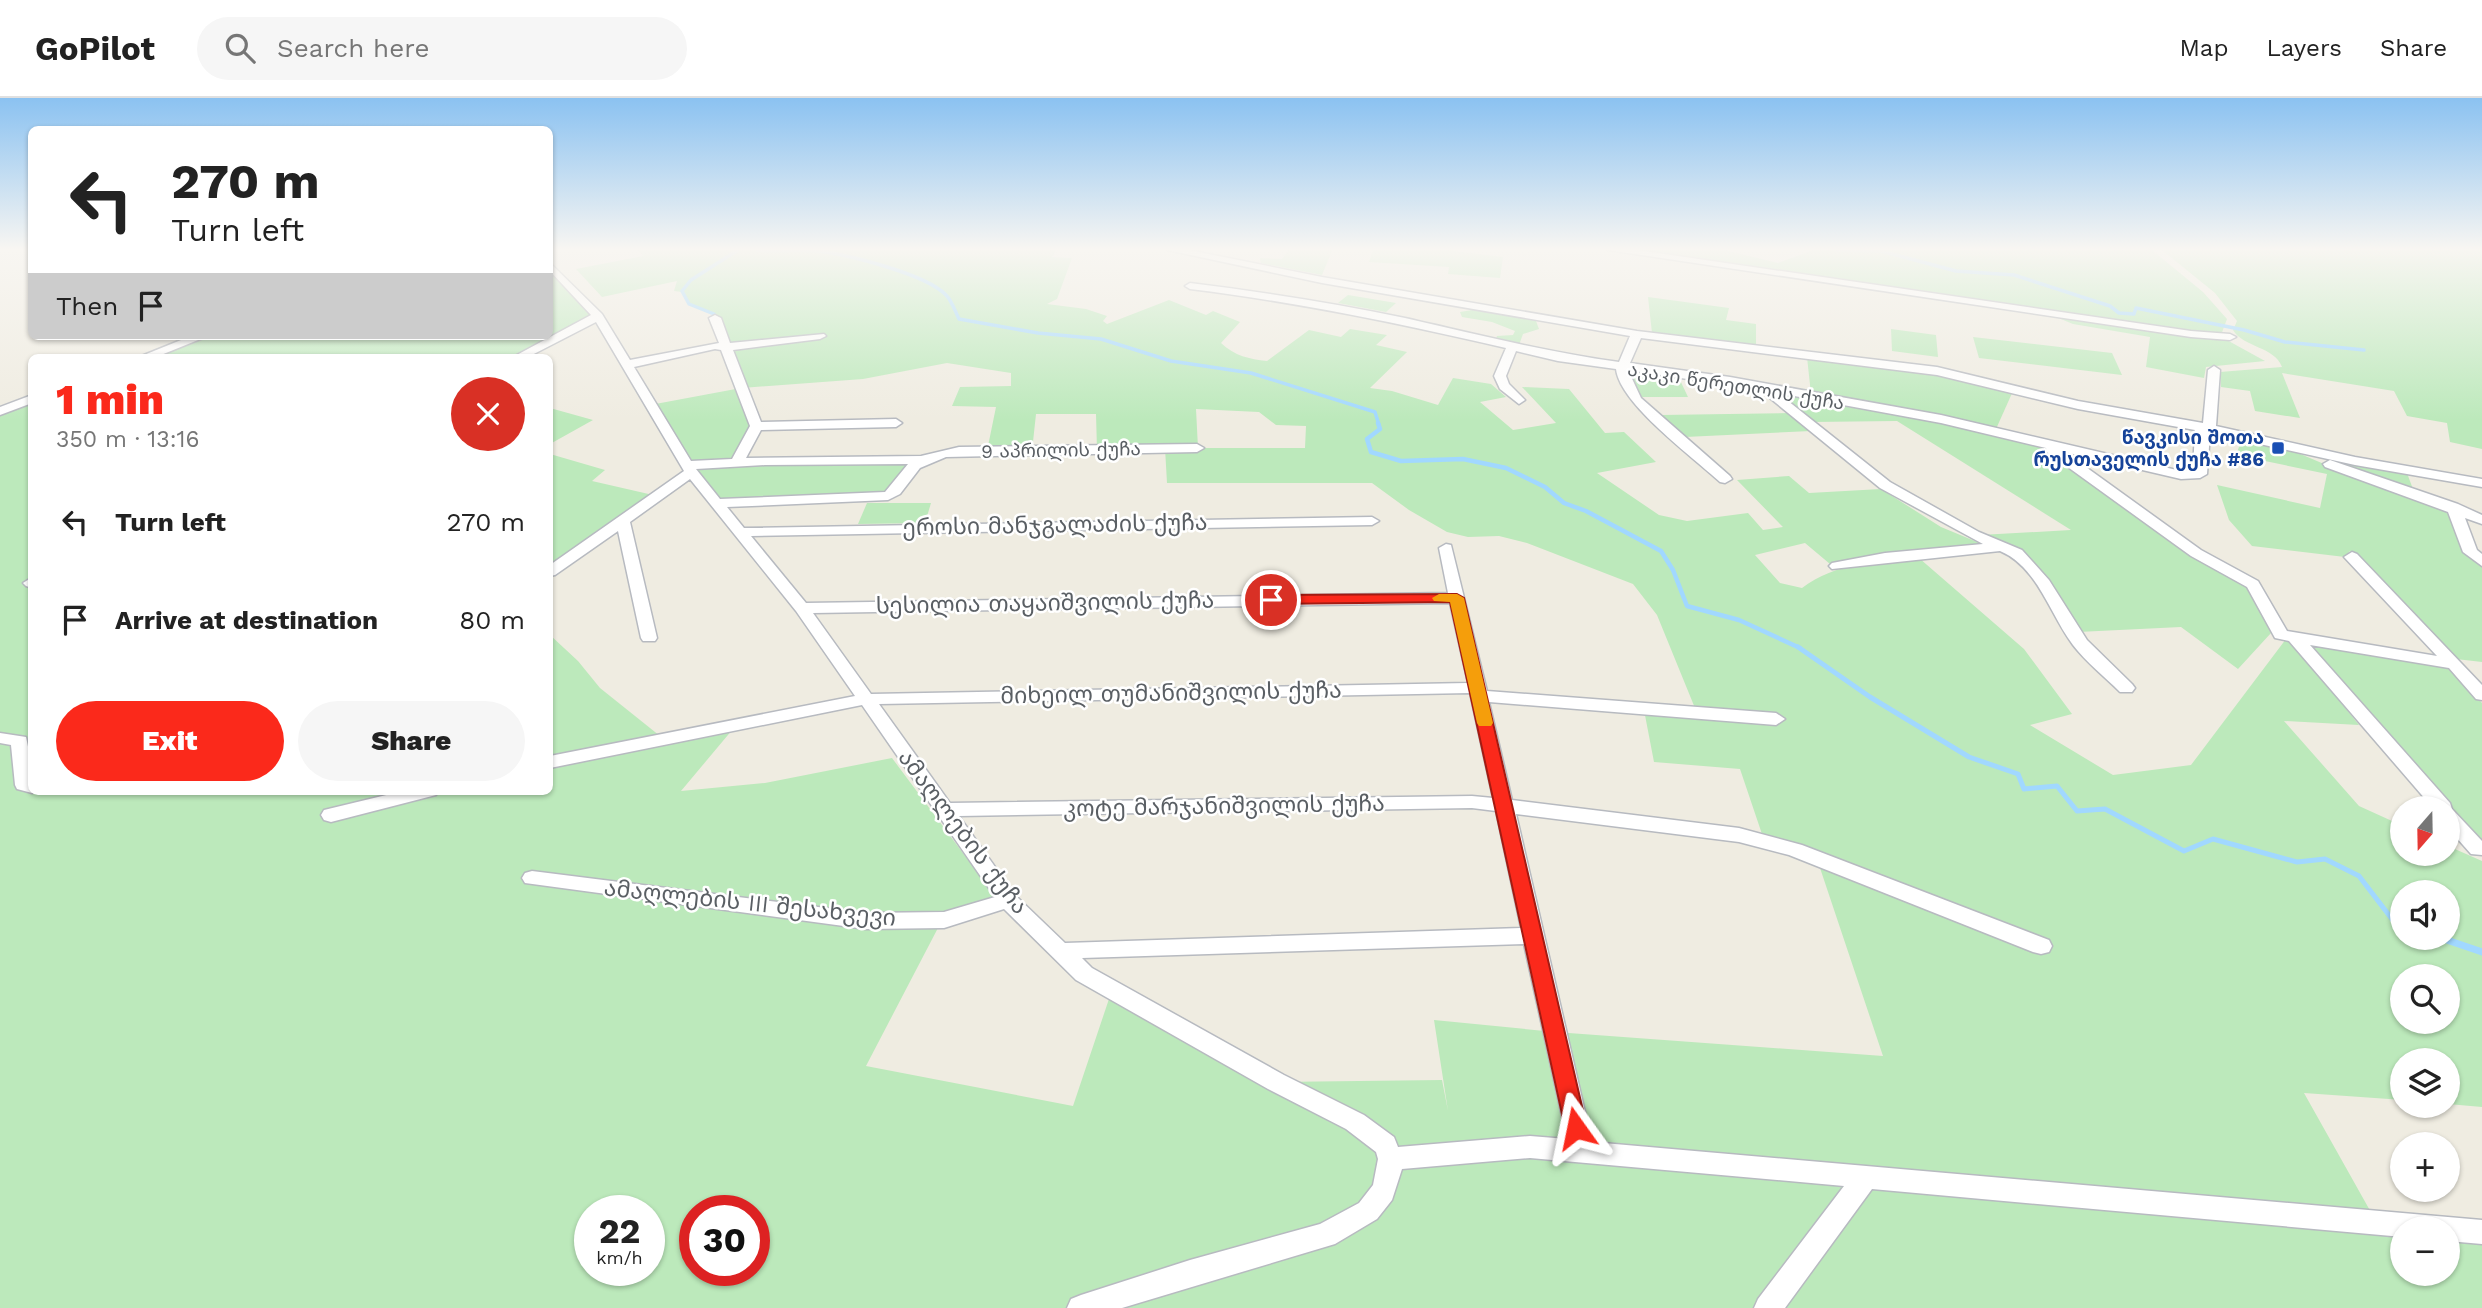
<!DOCTYPE html>
<meta charset="utf-8">
<style>
:root{--surface:#fff;--page:#f6f6f6;--text:#222;--muted:#767676;--line:#e0e0e0;--accent:#fb291b}
body{margin:0;font-family:"Work Sans","Noto Sans Georgian",sans-serif;background:var(--page);color:var(--text);height:100vh;display:flex;flex-direction:column;font-size:26px;white-space:nowrap}
*{box-sizing:border-box;margin:0}
p{font-size:23px;color:var(--muted)}
.icon{flex:none;width:38px;height:38px;fill:none;stroke:currentColor;stroke-width:2;stroke-linecap:round;stroke-linejoin:round}
.map{position:relative;flex:1;overflow:hidden}
.side{position:absolute;left:28px;top:256px;width:525px;height:441px;display:flex;flex-direction:column;background:var(--surface);border-radius:10px;box-shadow:0 2px 5px #0004}
.side>*{flex:none}
.guide{position:absolute;left:28px;top:28px;width:525px;height:214px;border-radius:10px;box-shadow:0 2px 5px #0004;background:#fff;color:var(--text);overflow:hidden}
.needle{width:46px;rotate:200deg}
.buttons{position:absolute;left:2390px;top:698px;display:grid;gap:14px}
.buttons a{display:grid;place-items:center;width:70px;height:70px;border-radius:50%;background:var(--surface);box-shadow:0 2px 5px #0004;font-size:35px}
.speed{position:absolute;left:574px;top:1097px;display:flex;gap:14px;font-size:35px;font-weight:700;text-align:center}
.speed>*{display:grid;place-content:center;width:91px;height:91px;border-radius:50%;background:var(--surface);box-shadow:0 2px 5px #0004;line-height:1}
.speed small{font-size:18px;font-weight:400}
.speed .limit{border:10px solid #d22;background:#fff;color:#111}
.pin{position:absolute;display:grid;place-items:center;width:60px;height:60px;color:#fff;margin:-30px;border:4px solid #fff;border-radius:50%;box-shadow:0 2px 7px #0007}
.me{position:absolute;width:77px;margin:-38px;rotate:348deg;stroke-linejoin:round;filter:drop-shadow(0 0 5px #0008)}
.turn{display:flex;align-items:center;gap:24px;height:147px;padding:0 28px;font-size:32px}
.turn .icon{width:91px;height:91px;stroke-width:2.5}
.turn b{display:block;font-size:49px;line-height:60px}
.then{display:flex;align-items:center;height:66px;padding:0 28px;background:#0003;gap:14px;font-size:26px}
.round{display:grid;place-items:center;flex:none;width:74px;height:74px;border-radius:37px;background:var(--page)}
.head{display:flex;align-items:center;justify-content:space-between;height:119px;padding:0 28px}
h1{font-size:42px;font-weight:800;line-height:52px;color:var(--accent)}
.primary-button{display:flex;gap:14px;margin-top:auto;padding:14px 28px}
.primary-button a{flex:1;height:80px;border-radius:42px;background:var(--accent);color:#fff;font-size:28px;font-weight:800;line-height:80px;text-align:center}
.primary-button a+a{background:var(--page);color:var(--text)}
ul{padding:0;list-style:none}
li{display:flex;align-items:center;gap:21px;height:98px;padding:0 28px}
li div{flex:1}
li b{display:block;font-size:26px}
li em{font-style:normal}
header{display:flex;align-items:center;gap:42px;box-sizing:border-box;height:98px;padding:0 35px;background:var(--surface);border-bottom:2px solid var(--line)}
header strong{font-size:33px}
nav{display:flex;gap:38px;margin-inline-start:auto;font-size:24px}
.search{width:490px;height:63px;background:var(--page);display:flex;align-items:center;gap:18px;box-sizing:border-box;padding:0 24px;border-radius:38px;color:var(--muted);font-size:26px}
.map>svg:first-child{display:block}
.green{fill:#bce9bb;fill-rule:evenodd}
.lines{fill:none;stroke-linecap:round;stroke-linejoin:round}
.stream-far3{stroke:#a1d8ff;stroke-width:3.5}
.stream-far2{stroke:#a1d8ff;stroke-width:4.5}
.stream-far1{stroke:#a1d8ff;stroke-width:5}
.stream{stroke:#a1d8ff;stroke-width:7}
.minor-casing{stroke:#b7bac0;stroke-width:3}
.minor{fill:#fff;fill-rule:evenodd}
.route{fill:#fb291b;stroke:#a31b12;stroke-width:2}
.slow{fill:#f59e0b}
.transit-dot{fill:#1a4fb4;stroke:#fff;stroke-width:2.5}
.labels{text-anchor:middle;dominant-baseline:central;stroke-width:5;stroke-linejoin:round;paint-order:stroke}
.far-street-label{font-size:19px;fill:#5a5f64;stroke:#fff}
.far-transit-label{font-size:19px;font-weight:bold;fill:#164399;stroke:#fff;text-anchor:end}
.street-label{font-size:23px;fill:#5a5f64;stroke:#fff}
</style>
<header>
<strong>GoPilot</strong>
<div class="search"><svg class="icon" aria-label="search" viewBox="0 0 24 24"><circle cx="10" cy="10" r="6"/><path d="M15 15l6 6"/></svg>Search here</div>
<nav><a>Map</a><a>Layers</a><a>Share</a></nav>
</header>
<div class="map">
<svg width="2482" height="1210" viewBox="0 0 2482 1210">
<rect width="100%" height="100%" fill="#efece1"/>
<g class="green">
<path d="M638 152H1056L1052 159 1072 160 1057 201 1047 206 1086 211 1107 218 1103 223 1107 226 1169 202 1206 217 1213 213 1240 224 1221 245C1235 258 1249 261 1267 263L1309 232 1341 239 1350 231 1387 237 1376 247 1407 254 1370 290 1392 293 1438 307 1453 280 1491 286 1506 299 1480 304 1513 332 1556 325 1522 289 1569 291 1605 335 1624 334 1656 364 1597 375 1659 417 1687 423 1748 415 1763 432 1783 429 1737 382 1789 378 1809 395 1881 391 1941 429 1982 446 1877 456 1830 466 1805 445 1755 457 1780 485 1802 490C1836 465 1878 462 1919 460L2024 551 2072 616 2030 627 2113 677 2191 667 2286 541 2291 542 2359 627 2284 623 2359 708 2403 728V756H2448V748L2482 763V1009L2448 1006V962H2403V1002L2304 995 2377 1125 2440 1130H2403V1176H2448V1131L2482 1134V1210H0V315L31 304 32 693H550V537L578 563 600 590 660 638 738 625 681 693 765 685 892 660 995 798 943 814 939 828 866 968 1073 1008 1112 892 1276 984 1442 982 1448 1013 1434 922 1555 934 1883 958 1817 761 1764 742 1740 671 1654 664 1644 612 1697 615 1657 517 1633 486 1527 445 1499 438 1468 439 1447 434 1409 412 1372 385H1167L1165 350 1097 352 1096 316H1036L1032 353H987L996 309 952 308 960 289 1011 288V275L947 265 863 281 742 290 756 328 738 363 926 362 895 394 717 405 650 307 741 290 714 216 689 206 682 194 674 193 677 183 602 199 576 171 643 158ZM1196 311 1259 314 1276 327 1306 328 1305 350H1198ZM2403 794H2448V840H2403ZM2403 878H2448V924H2403ZM590 1113H649V1172H590ZM695 1113H754V1172H695Z"/>
<polygon points="1289,152 1331,152 1332,153 1322,177 1261,165 1260,160 1282,161"/>
<polygon points="1373,152 1446,152 1503,159 1500,180 1448,176 1449,169 1369,164"/>
<polygon points="1630,152 1724,152 1778,165 1813,152 2152,152 2203,194 2227,221 2221,237 2186,234"/>
<path d="M2162 152H2482V351L2450 344 2447 325 2407 318 2394 293 2282 275 2300 320 2255 313 2250 293 2221 289 2220 274 2282 269C2274 248 2244 250 2233 232L2237 223 2215 195Z"/>
<polygon points="550,168 598,218 519,259 152,259 208,238 550,238"/>
<polygon points="1348,197 1396,205 1386,214 1338,205"/>
<polygon points="1648,199 1729,210 1726,222 1756,226 1756,248 1652,235"/>
<polygon points="1472,212 1495,213 1536,223 1539,231 1523,236 1519,247 1496,241 1497,238 1513,237 1515,233 1492,224 1462,219 1460,214"/>
<polygon points="2056,219 2225,241 2265,263 2206,269 2204,280 2146,269 2150,239 2073,226"/>
<polygon points="1891,231 1936,237 1938,259 1892,253"/>
<polygon points="1973,239 2112,255 2122,277 1979,260"/>
<polygon points="1807,259 1938,275 2013,293 1996,331 1811,296"/>
<polygon points="1627,272 1678,278 1688,299 1641,299"/>
<polygon points="1778,294 1823,305 1936,322 2042,348 2190,456 2249,487 2271,535 2238,571 2181,529 2078,534 2047,478 2022,454 1980,437 2071,432 1897,323 1811,324"/>
<polygon points="550,310 593,322 550,346"/>
<polygon points="1790,315 1811,333 1685,339 1660,317"/>
<polygon points="2242,341 2291,352 2350,377 2448,409 2482,468 2482,564 2456,561 2357,456 2350,453 2345,459 2252,448 2229,422 2217,387 2320,410 2327,376 2236,357"/>
<polygon points="550,356 605,372 592,383 653,397 550,471"/>
<polygon points="2333,360 2407,375 2414,394 2334,364"/>
<polygon points="867,405 931,405 925,425 858,426"/>
<polygon points="2303,544 2449,569 2482,605 2482,746"/>
</g>
<g class="lines">
<g class="stream-far3">
<path d="M757 152C777 154 797 151 817 153 846 156 926 176 946 197 952 203 955 213 959 221L1038 235 1101 241 1171 263 1251 275 1375 314 1379 327"/>
<polyline points="1837,152 1881,153 1956,173 2014,177 2110,208 2119,215 2134,216 2136,210 2244,232 2285,244 2364,252"/>
<polyline points="714,216 689,206 682,193 691,182 738,152"/>
</g>
<polyline class="stream-far2" points="1378,325 1380,331 1367,341 1371,354 1401,363 1463,361 1506,370 1545,389 1564,405 1586,413 1661,453 1673,472 1687,508 1739,522 1800,550"/>
<polyline class="stream-far1" points="1798,549 1870,599 1969,659 2018,676 2024,691 2057,688 2077,713 2105,711 2184,753 2213,741 2297,764 2325,761 2359,778 2395,825 2403,827"/>
<polyline class="stream" points="2441,840 2482,854"/>
<g class="minor-casing">
<g id="minor">
<path d="M1167 152H1189L1322 179 1637 233 1937 269 2078 303 2203 325 2208 272 2214 268 2220 272 2216 328 2355 359 2482 381V389L2355 367 2210 335 2207 376 2200 380 2181 381 2065 354 2201 452 2258 483 2287 533 2437 558 2344 459 2352 454 2357 456 2482 587V602L2476 601 2449 570 2310 547 2450 705 2452 711 2482 743V757L2471 756 2448 730V710H2433L2289 543 2275 540 2247 489 2191 458 2047 354 2046 350 1941 325 1778 295 1890 384 1979 434 2022 452 2049 482 2087 542 2132 586 2135 590 2132 594H2120C2105 579 2086 564 2073 547 2050 517 2038 469 2000 453L1832 471 1829 468 1832 465 1885 455 1983 446 1880 390 1760 292 1628 272 1641 300 1730 378 1732 381 1725 385 1720 384C1693 359 1620 306 1616 271L1558 263 1516 253 1506 278 1509 286 1525 302 1519 306 1500 291 1494 278 1506 250C1401 226 1297 204 1190 191L1185 188 1190 185C1262 194 1334 205 1405 220 1476 236 1546 254 1619 264L1630 238 1322 185ZM1641 240 1937 277 2078 311 2195 332 2193 372 2181 373 1941 317 1730 279 1630 265Z"/>
<polygon points="1608,152 1637,152 2191,233 2230,236 2236,239 2230,242 2191,239"/>
<path d="M550 165 602 216 630 262 719 245 709 220 715 217 721 220 730 245 824 236 826 238 820 241 733 252 761 324 896 321 902 325 896 329 761 332 746 360 921 358 959 349 1197 346 1204 350 1197 354 946 359 920 370 900 396 888 402 727 409 744 430 1372 419 1379 423 1372 427 751 438 806 505 1448 495 1439 450 1446 446 1451 447 1487 593 1776 615 1785 621 1776 627 1489 604 1512 702 1739 730 1802 747 2049 842 2052 848 2049 854 2041 856 2033 854 1789 757 1739 744 1516 716 1592 1044 2482 1122V1146L2448 1143V1130H2403V1139L1872 1091 1785 1210H1754L1758 1201 1844 1088 1530 1060 1402 1071 1392 1102 1377 1121 1335 1146 1122 1210H1067L1071 1201 1081 1197 1190 1162 1320 1126 1359 1105 1373 1087 1378 1061 1376 1054 1346 1031 1268 991 1076 882 1004 811 944 830 866 831 525 785 522 780 525 775 532 773 866 815 944 814 995 799 862 607 550 670V658L855 598 796 513 690 381 630 424 657 540 655 543H643L641 540 618 433 555 477 550 478V467L684 373 596 224 528 259H513L591 217 550 173ZM715 251 721 252 750 328 732 361 691 363 634 269ZM908 366 885 394 720 401 696 371 765 367ZM1450 505 1468 585 871 596 813 515ZM1470 595 1493 700 1472 698 950 705 879 606ZM1472 710 1496 713 1521 830 1065 845 1015 797 959 718ZM1524 846 1567 1041 1530 1038 1398 1049 1394 1039 1364 1017 1284 977 1092 870 1082 860Z"/>
<polygon points="191,238 208,238 156,259 139,259"/>
<polygon points="32,297 32,305 0,317 0,309"/>
<polygon points="2330,362 2458,406 2482,417 2482,426 2465,420 2477,452 2482,456 2482,468 2463,454 2448,414 2325,369 2323,366"/>
<polygon points="31,480 32,490 26,488 23,485"/>
<polygon points="0,635 26,639 32,668 32,693 39,693 32,695 17,691 15,687 11,647 0,645"/>
<polygon points="403,693 438,693 436,697 331,724 324,722 321,717 324,712"/>
</g>
</g>
<use href="#minor" class="minor"/>
</g>
<linearGradient id="sky" x2="0" y2="1"><stop stop-color="#8bc2f1"/><stop offset="0.47" stop-color="#f8f6f2"/><stop offset="1" stop-color="#f8f6f2" stop-opacity="0"/></linearGradient>
<rect width="2482" height="322" fill="url(#sky)"/>
<polygon class="route" points="1457,496 1464,500 1587,1030 1584,1037 1576,1040 1568,1037 1565,1030 1450,504 1271,506 1264,502 1271,497"/>
<polygon class="slow" points="1439,496 1457,496 1464,500 1493,625 1491,628 1479,628 1477,625 1450,504 1434,503 1432,500"/>
<rect class="transit-dot" x="2271" y="343" width="14" height="14" rx="3.5"/>
<g class="labels">
<g class="far-street-label">
<text transform="translate(1736 288) rotate(9)">აკაკი წერეთლის ქუჩა</text>
<text transform="translate(1061 352) rotate(-1)">9 აპრილის ქუჩა</text>
</g>
<g class="far-transit-label">
<text x="2264" y="339">წავკისი შოთა<tspan x="2264" dy="22">რუსთაველის ქუჩა #86</tspan></text>
</g>
<g class="street-label">
<text transform="translate(1055 427) rotate(-1)">ეროსი მანჯგალაძის ქუჩა</text>
<text transform="translate(1045 505) rotate(-1)">სესილია თაყაიშვილის ქუჩა</text>
<text transform="translate(1171 595) rotate(-1)">მიხეილ თუმანიშვილის ქუჩა</text>
<text transform="translate(1224 708) rotate(-1)">კოტე მარჯანიშვილის ქუჩა</text>
<text transform="translate(963 734) rotate(53)">ამაღლების ქუჩა</text>
<text transform="translate(750 805) rotate(6)">ამაღლების III შესახვევი</text>
</g>
</g>
</svg>
<div class="buttons">
<a><svg class="needle" viewBox="-14 -14 28 28"><path d="M0-13l5 13h-10z" fill="#e53935"/><path d="M0 13l5-13h-10z" fill="#767676"/></svg></a>
<a><svg class="icon" aria-label="sound" viewBox="0 0 24 24"><path d="M4 9h4l5-4v14l-5-4H4zM17 9q2 3 0 6"/></svg></a>
<a><svg class="icon" aria-label="search" viewBox="0 0 24 24"><circle cx="10" cy="10" r="6"/><path d="M15 15l6 6"/></svg></a>
<a><svg class="icon" aria-label="layers" viewBox="0 0 24 24"><path d="M12 4l9 5-9 5-9-5zM3 14l9 5 9-5"/></svg></a>
<a>+</a>
<a>−</a>
</div>
<div class="speed"><div>22<small>km/h</small></div><div class="limit">30</div></div>
<div class="pin" style="left:1271px;top:502px;background:#d93025"><svg class="icon" aria-label="arrive" viewBox="0 0 24 24"><path d="M6 21V4h12l-3 4 3 4H6"/></svg></div>
<svg class="me" style="left:1576px;top:1030px" viewBox="-20 -20 40 40"><path d="M0-17L14 15 0 8-14 15z" fill="#fb291b" stroke="#fff" stroke-width="4"/></svg>
<div class="guide">
<div class="turn"><svg class="icon" aria-label="left" viewBox="0 0 24 24"><path d="M17 20v-9H6M10 6l-5 5 5 5"/></svg><div><b>270 m</b>Turn left</div></div>
<div class="then">Then<svg class="icon" aria-label="arrive" viewBox="0 0 24 24"><path d="M6 21V4h12l-3 4 3 4H6"/></svg></div>
</div>
<section class="side">
<div class="head"><div><h1>1 min</h1><p>350 m · 13:16</p></div><a class="round" style="background:#d93025;color:#fff"><svg class="icon" aria-label="close" viewBox="0 0 24 24"><path d="M6 6l12 12M18 6L6 18"/></svg></a></div>
<ul>
<li><svg class="icon" aria-label="left" viewBox="0 0 24 24"><path d="M17 20v-9H6M10 6l-5 5 5 5"/></svg><div><b>Turn left</b></div><em>270 m</em></li>
<li><svg class="icon" aria-label="arrive" viewBox="0 0 24 24"><path d="M6 21V4h12l-3 4 3 4H6"/></svg><div><b>Arrive at destination</b></div><em>80 m</em></li>
</ul>
<div class="primary-button"><a>Exit</a><a>Share</a></div>
</section>
</div>
